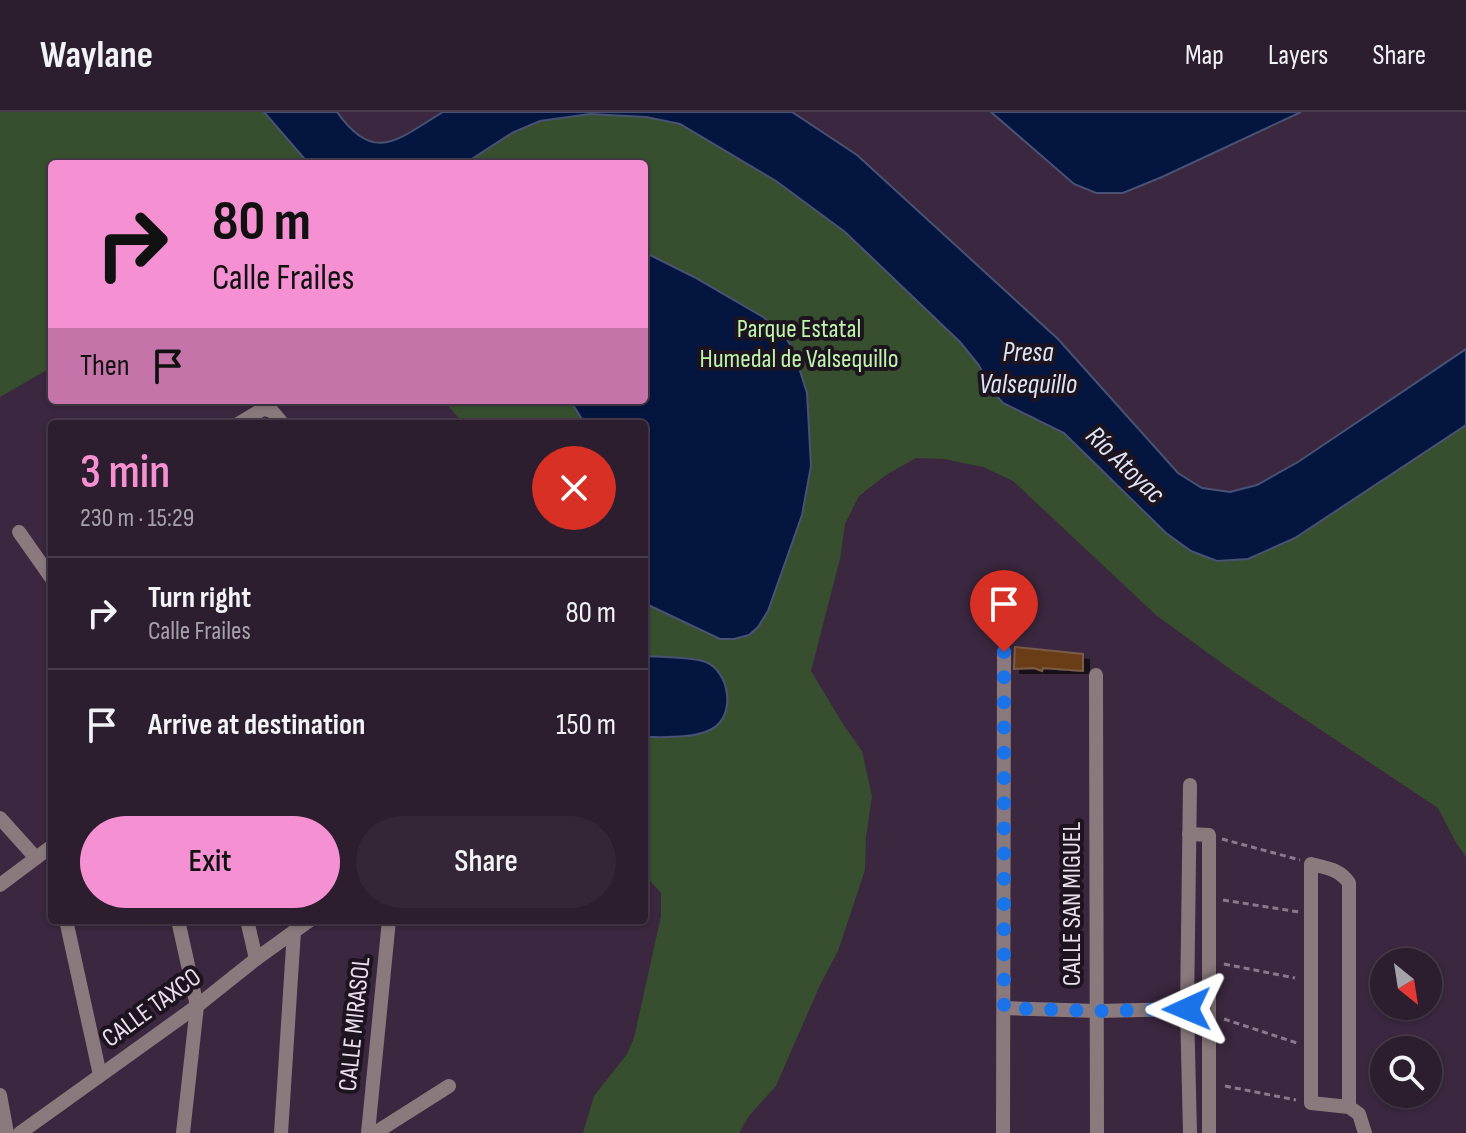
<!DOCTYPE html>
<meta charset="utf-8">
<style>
:root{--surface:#2c1d2f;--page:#342637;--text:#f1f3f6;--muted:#a6a2aa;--line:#483b4b;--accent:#f591d2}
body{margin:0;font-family:"Sofia Sans Condensed",sans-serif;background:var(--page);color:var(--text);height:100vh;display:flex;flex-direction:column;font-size:30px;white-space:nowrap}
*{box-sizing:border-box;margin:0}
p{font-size:26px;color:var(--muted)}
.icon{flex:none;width:44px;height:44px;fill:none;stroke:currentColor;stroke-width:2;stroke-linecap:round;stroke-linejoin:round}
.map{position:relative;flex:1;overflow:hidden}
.panel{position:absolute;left:48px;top:308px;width:600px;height:504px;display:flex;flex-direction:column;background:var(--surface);border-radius:8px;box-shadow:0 2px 6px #0004,0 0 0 2px var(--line)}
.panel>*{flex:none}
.hud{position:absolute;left:48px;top:48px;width:600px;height:244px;border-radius:8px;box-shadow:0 2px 6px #0004,0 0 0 2px var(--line);background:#f591d2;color:#111;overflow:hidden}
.needle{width:52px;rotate:150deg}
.fabs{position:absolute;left:1370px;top:836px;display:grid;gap:16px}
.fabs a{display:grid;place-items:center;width:72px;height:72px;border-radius:50%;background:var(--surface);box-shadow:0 2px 6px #0004,0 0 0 2px var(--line);font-size:40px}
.pin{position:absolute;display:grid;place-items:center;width:68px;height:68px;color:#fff;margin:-82px -34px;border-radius:50% 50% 50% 0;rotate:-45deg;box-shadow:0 0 8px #0007}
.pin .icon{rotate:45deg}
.me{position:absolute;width:88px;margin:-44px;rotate:269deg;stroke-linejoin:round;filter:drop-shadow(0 0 6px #0008)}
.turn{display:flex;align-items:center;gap:28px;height:168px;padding:0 32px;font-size:36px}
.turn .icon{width:104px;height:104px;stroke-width:2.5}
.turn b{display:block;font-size:56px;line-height:68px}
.then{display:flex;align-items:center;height:76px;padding:0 32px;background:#0003;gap:16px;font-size:30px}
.round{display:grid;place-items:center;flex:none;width:84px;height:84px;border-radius:42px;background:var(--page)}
.head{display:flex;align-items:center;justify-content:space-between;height:136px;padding:0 32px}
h1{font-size:48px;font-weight:600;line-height:60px;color:var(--accent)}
.button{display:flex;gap:16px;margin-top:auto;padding:16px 32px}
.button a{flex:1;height:92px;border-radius:48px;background:var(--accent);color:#111;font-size:32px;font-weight:600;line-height:92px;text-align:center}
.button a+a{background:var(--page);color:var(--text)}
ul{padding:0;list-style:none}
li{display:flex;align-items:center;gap:24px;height:112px;padding:0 32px;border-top:2px solid var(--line)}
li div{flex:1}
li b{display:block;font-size:30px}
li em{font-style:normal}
header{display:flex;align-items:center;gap:48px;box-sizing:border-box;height:112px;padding:0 40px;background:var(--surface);border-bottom:2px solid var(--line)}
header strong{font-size:38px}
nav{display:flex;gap:44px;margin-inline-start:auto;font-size:28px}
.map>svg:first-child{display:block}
.green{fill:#374f2f}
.water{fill:#041640;stroke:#495274;stroke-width:2}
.building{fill:#6a3d14;stroke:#785c46;stroke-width:2;filter:url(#shadow)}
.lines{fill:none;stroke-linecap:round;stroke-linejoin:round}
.path{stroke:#8b7a8e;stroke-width:3;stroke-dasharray:6 4;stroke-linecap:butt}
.minor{stroke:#8b7a7d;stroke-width:14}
.route{stroke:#1a73e8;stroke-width:14;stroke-dasharray:0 25.2}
.labels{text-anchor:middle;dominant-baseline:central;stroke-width:8;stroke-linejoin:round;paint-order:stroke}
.park-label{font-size:26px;fill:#bdf5ac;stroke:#1d141f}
.street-label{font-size:26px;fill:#ebdfee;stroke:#1d141f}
.water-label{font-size:28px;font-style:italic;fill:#dce5f4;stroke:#1d141f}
</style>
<header>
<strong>Waylane</strong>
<nav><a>Map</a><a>Layers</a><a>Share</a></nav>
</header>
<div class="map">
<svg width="1466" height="1021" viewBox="0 0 1466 1021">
<defs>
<filter id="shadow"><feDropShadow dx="6" dy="6" stdDeviation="0" flood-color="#0009"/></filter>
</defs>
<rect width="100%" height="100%" fill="#3b273f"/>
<g class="green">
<polygon points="0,0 322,0 379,52 52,52 52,255 0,285"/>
<polygon points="463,0 758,0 864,88 1035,204 1191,395 1230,395 1466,246 1466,745 1455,729 1438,696 1234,560 1156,503 1013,369 983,355 944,347 916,346 886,363 859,384 845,412 840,447 811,559 843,612 862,639 872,684 866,725 865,758 838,839 820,873 776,974 749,1004 739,1021 583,1021 594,984 627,942 634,926 661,804 661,781 644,762 644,312 464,312 443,288 644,288 644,52 381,52"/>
</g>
<g class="water">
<path d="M264 0H337C375 54 399 26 443 0H792L857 43 1058 227 1178 361 1202 376 1230 380 1257 373 1298 350 1466 237V313L1295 426 1248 447 1217 449 1191 439 1166 421 1064 321 1003 291 994 281 978 252 960 230 845 120 776 69 680 12 646 5 590 2 540 9 512 21 464 52H309Z"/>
<polygon points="991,0 1301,0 1162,65 1123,81 1096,81 1074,72"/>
<polygon points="644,142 650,143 694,165 763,205 781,219 793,237 807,281 811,354 802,403 768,499 758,515 749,523 734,527 720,527 644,491 644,312 585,312 570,288 644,288"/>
<path d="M644 544C660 545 692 545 706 550 730 560 736 604 712 617 693 627 664 625 644 625Z"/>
</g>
<polygon class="building" points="1015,535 1083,542 1083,559 1043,556 1042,559 1034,556 1014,557"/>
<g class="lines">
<g class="path">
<polyline points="1222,727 1300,748"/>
<polyline points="1223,788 1299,800"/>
<polyline points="1224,852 1295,866"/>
<polyline points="1224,907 1297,931"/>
<polyline points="1225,974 1296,988"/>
</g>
<g class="minor">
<polyline points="238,312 263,297 272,299 283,312"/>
<polyline points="19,420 52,467"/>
<polyline points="1096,563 1097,1021"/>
<polyline points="0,706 36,746"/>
<polyline points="1189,722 1209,723 1209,1021"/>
<polyline points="0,773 52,734"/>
<polyline points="66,808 100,963"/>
<polyline points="178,808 197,894 183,1021"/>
<polyline points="247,808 256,847"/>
<polyline points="1004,896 1097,899 1187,897 1195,899"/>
<polyline points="0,983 7,1021"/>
<path d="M1349 995V771C1340 757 1326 756 1311 752V991L1349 995 1359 1002 1365 1021"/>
<polyline points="20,1021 197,894 256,847 310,808"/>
<polyline points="281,1021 294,819"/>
<polyline points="368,1021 389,808"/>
<polyline points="375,1021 449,974"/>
<polyline points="1003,1021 1004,540"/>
<polyline points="1190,1021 1187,897 1190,673"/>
</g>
</g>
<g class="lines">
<polyline class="route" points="1004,540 1004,896 1097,899 1187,897"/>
</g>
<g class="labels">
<g class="park-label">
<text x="799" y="217">Parque Estatal<tspan x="799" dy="30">Humedal de Valsequillo</tspan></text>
</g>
<g class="street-label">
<text transform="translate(1072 792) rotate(-90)">CALLE SAN MIGUEL</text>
<text transform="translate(152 896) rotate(-36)">CALLE TAXCO</text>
<text transform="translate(355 912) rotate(-84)">CALLE MIRASOL</text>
</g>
<g class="water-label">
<text x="1028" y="240">Presa<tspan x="1028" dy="32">Valsequillo</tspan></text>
<text transform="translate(1125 353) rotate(44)">Río Atoyac</text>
</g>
</g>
</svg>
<div class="fabs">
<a><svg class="needle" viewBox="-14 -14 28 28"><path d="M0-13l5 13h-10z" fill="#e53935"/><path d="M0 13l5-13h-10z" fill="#a6a2aa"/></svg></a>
<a><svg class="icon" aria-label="search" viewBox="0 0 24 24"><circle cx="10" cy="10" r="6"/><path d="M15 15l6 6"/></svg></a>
</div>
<div class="pin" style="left:1004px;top:540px;background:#d93025"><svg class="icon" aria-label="arrive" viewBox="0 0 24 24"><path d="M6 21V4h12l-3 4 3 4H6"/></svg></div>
<svg class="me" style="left:1187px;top:897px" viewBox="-20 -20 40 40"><path d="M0-17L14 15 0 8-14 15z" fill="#1a73e8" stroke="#fff" stroke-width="4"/></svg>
<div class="hud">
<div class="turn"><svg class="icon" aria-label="right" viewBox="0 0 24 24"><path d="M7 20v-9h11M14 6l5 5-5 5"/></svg><div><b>80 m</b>Calle Frailes</div></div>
<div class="then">Then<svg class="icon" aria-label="arrive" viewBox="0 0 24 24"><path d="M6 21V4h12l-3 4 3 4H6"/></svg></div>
</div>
<section class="panel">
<div class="head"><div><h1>3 min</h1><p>230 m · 15:29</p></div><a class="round" style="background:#d93025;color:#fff"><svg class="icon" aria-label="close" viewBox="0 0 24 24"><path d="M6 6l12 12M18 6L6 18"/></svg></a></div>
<ul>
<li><svg class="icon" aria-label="right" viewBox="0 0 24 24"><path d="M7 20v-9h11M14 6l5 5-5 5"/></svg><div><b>Turn right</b><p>Calle Frailes</p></div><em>80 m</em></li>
<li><svg class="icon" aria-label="arrive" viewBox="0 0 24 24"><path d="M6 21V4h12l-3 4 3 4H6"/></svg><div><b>Arrive at destination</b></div><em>150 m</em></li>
</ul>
<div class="button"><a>Exit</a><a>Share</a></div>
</section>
</div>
